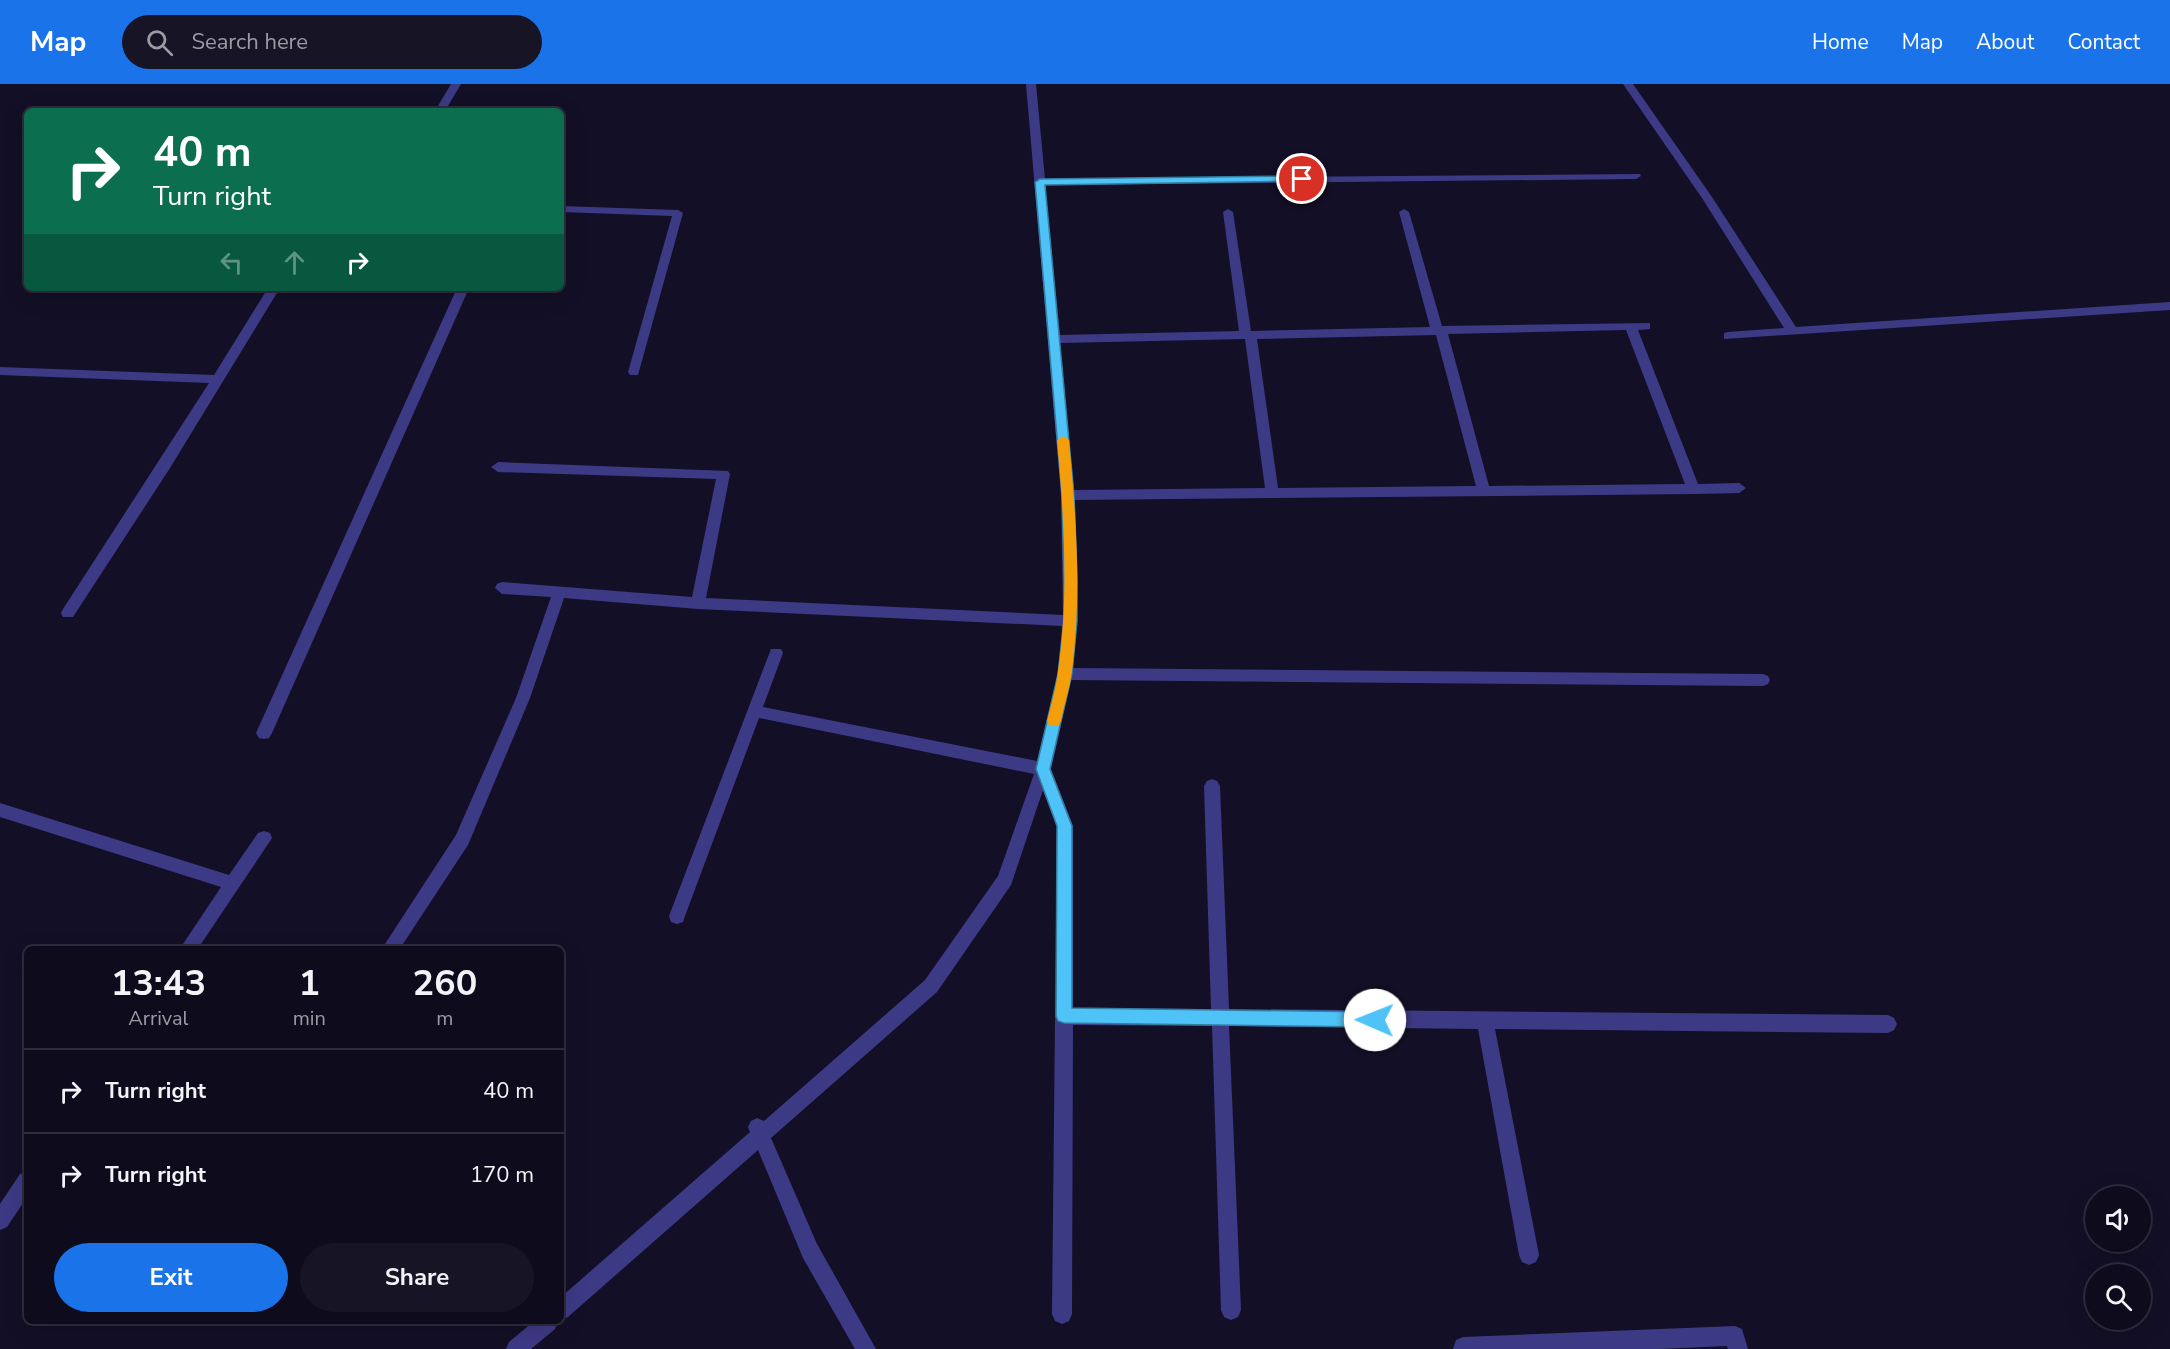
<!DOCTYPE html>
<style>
:root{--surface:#0e0b1c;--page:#171425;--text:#f1f3f6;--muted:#9b9ba3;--line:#2e2b3b;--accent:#1a73e8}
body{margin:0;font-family:"Nunito Sans",sans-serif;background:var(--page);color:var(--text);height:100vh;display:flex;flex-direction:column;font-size:22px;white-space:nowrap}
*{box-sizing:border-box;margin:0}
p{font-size:20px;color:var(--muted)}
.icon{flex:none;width:33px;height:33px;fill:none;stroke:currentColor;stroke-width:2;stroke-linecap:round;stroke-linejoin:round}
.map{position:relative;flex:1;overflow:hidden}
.drawer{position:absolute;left:24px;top:862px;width:540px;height:378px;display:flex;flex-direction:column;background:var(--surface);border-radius:9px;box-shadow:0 6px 24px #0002,0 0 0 2px var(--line)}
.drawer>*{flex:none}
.hud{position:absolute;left:24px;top:24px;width:540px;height:183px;border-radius:9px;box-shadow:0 6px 24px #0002,0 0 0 2px var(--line);background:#0b6e4f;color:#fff;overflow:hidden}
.buttons{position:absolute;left:2085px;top:1102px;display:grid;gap:12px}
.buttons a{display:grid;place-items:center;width:66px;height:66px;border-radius:50%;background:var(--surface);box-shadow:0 6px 24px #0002,0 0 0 2px var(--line);font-size:30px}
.pin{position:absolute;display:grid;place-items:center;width:51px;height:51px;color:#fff;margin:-26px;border:3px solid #fff;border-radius:50%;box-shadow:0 2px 6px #0007}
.me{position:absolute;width:66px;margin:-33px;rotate:271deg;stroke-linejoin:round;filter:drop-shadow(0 0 4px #0008)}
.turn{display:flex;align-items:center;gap:21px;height:126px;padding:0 30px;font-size:27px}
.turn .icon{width:78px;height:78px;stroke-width:2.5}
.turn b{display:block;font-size:42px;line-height:51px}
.lanes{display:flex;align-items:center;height:57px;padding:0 30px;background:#0003;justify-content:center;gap:30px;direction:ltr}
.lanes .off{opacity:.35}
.eta{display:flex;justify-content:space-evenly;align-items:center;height:102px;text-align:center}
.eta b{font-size:36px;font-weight:700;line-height:42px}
.action{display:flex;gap:12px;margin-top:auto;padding:12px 30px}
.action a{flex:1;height:69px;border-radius:36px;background:var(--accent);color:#fff;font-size:24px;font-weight:700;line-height:69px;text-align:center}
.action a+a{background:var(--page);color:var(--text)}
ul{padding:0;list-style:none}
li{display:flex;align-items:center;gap:18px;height:84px;padding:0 30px;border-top:2px solid var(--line)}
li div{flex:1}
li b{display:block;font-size:22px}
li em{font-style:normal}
header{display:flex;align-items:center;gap:36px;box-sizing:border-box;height:84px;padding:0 30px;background:var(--accent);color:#fff}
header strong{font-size:28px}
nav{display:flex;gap:33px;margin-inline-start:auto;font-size:21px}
.search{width:420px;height:54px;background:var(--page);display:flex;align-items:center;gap:15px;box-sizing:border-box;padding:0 21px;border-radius:33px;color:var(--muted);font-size:22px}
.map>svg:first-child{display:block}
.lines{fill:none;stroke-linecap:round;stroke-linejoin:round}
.minor{fill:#3d3a85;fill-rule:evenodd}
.route{fill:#4fc3f7;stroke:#337fa1;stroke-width:1.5}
.slow{fill:#f59e0b}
</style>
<header>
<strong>Map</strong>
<div class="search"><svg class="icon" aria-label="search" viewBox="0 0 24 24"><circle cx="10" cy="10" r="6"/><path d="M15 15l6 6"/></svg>Search here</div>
<nav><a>Home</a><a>Map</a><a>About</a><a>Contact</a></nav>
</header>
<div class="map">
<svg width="2170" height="1265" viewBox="0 0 2170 1265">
<rect width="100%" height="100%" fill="#130f26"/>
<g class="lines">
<g class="minor">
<polygon points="451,0 461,0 445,27 435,27"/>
<path d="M1026 0H1036L1045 95 1640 90 1641 92 1636 95 1045 101 1060 251 1239 247 1223 128 1228 125 1233 128 1251 247 1430 243 1399 128 1404 125 1409 128 1442 242 1650 239V245L1638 246 1698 400 1739 399 1746 404 1739 409 1694 410 1075 416 1077 537 1073 584 1763 590 1768 592 1770 596 1768 600 1763 602 1071 596 1051 685 1073 742V924L1211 925 1204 702 1207 697 1212 695 1217 697 1220 702 1229 925 1888 931 1894 934 1897 940 1894 946 1888 949 1495 945 1539 1171 1536 1178 1529 1181 1522 1178 1519 1171 1478 945 1229 942 1241 1226 1238 1233 1231 1236 1224 1233 1221 1226 1212 942 1073 941 1072 1230 1069 1237 1062 1240 1055 1237 1052 1230 1057 742 1043 706 1011 801 937 908 771 1054 817 1160 876 1265H855L803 1174 758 1066 568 1233 561 1236V1213L750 1048 748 1043 751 1037 757 1034 764 1037 925 896 998 792 1034 690 759 634 685 832 683 838 677 840 671 838 669 832 771 565H781L783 569 763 623 1037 677 1058 590 1062 542 698 525 564 514 530 614 468 761 399 866H381L456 751 516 614 551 513 502 510 495 504 497 500 502 498 692 513 716 395 498 388 491 383 498 378 728 387 730 390 706 514 1063 531 1061 411ZM1626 246 1685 400 1489 402 1448 250ZM1436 251 1476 402 1278 404 1257 255ZM1245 255 1265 404 1074 406 1060 259Z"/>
<polygon points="1623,0 1633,0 1712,113 1796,243 2170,218 2170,226 1724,255 1724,249 1728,248 1784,244 1702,114"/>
<polygon points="561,122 678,126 683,129 638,291 630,291 628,288 672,132 561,128"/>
<polygon points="268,204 280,204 170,384 73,533 63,533 61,529 63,525 209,299 0,291 0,283 214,291"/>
<polygon points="457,204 469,204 272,649 269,654 264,655 259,654 256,649"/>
<polygon points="0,719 229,791 258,749 264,747 270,749 272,754 197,866 179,866 221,803 0,733"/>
<polygon points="27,1088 27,1113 7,1143 0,1146 0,1120 20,1090"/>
<polygon points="533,1238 558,1238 555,1245 531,1265 506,1265 509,1258"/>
<polygon points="1735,1242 1742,1245 1748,1265 1728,1265 1727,1262 1660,1265 1453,1265 1456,1256 1463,1253"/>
</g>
</g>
<polygon class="route" points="1302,92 1306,93 1306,97 1045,101 1074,411 1077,494 1077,537 1072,590 1050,685 1072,742 1072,924 1375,928 1381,930 1383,936 1381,941 1375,943 1064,939 1058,937 1056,932 1057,742 1036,685 1058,590 1064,537 1064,494 1062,411 1035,98 1040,95"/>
<path class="slow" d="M1063 352 1069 356C1076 432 1082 511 1072 587 1070 604 1064 621 1061 637L1059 641H1049L1047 637C1051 621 1056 604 1058 587 1069 512 1064 432 1057 356Z"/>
</svg>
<div class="buttons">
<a><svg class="icon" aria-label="sound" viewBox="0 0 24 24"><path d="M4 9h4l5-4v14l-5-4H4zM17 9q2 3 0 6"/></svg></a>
<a><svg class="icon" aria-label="search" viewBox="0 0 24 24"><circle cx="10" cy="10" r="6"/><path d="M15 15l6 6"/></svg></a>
</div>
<div class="pin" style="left:1302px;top:95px;background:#d93025"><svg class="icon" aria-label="arrive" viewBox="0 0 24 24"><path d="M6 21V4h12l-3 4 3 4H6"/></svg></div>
<svg class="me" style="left:1375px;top:936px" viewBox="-20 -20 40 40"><circle r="19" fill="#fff"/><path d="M0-13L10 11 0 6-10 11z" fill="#4fc3f7"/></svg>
<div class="hud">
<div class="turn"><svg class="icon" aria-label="right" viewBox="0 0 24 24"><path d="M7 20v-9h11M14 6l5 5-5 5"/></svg><div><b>40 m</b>Turn right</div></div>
<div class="lanes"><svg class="icon off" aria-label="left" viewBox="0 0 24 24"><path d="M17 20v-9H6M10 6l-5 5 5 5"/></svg><svg class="icon off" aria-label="ahead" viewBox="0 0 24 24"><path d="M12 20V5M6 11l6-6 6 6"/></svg><svg class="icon" aria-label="right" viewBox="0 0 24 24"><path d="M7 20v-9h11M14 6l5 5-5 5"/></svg></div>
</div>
<section class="drawer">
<div class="eta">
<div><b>13:43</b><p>Arrival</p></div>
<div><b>1</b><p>min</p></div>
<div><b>260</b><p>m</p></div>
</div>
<ul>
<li><svg class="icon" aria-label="right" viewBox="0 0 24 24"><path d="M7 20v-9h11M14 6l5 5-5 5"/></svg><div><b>Turn right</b></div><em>40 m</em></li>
<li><svg class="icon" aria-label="right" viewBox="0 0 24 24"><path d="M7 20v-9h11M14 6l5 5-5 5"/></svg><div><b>Turn right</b></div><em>170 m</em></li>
</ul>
<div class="action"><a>Exit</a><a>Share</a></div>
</section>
</div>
